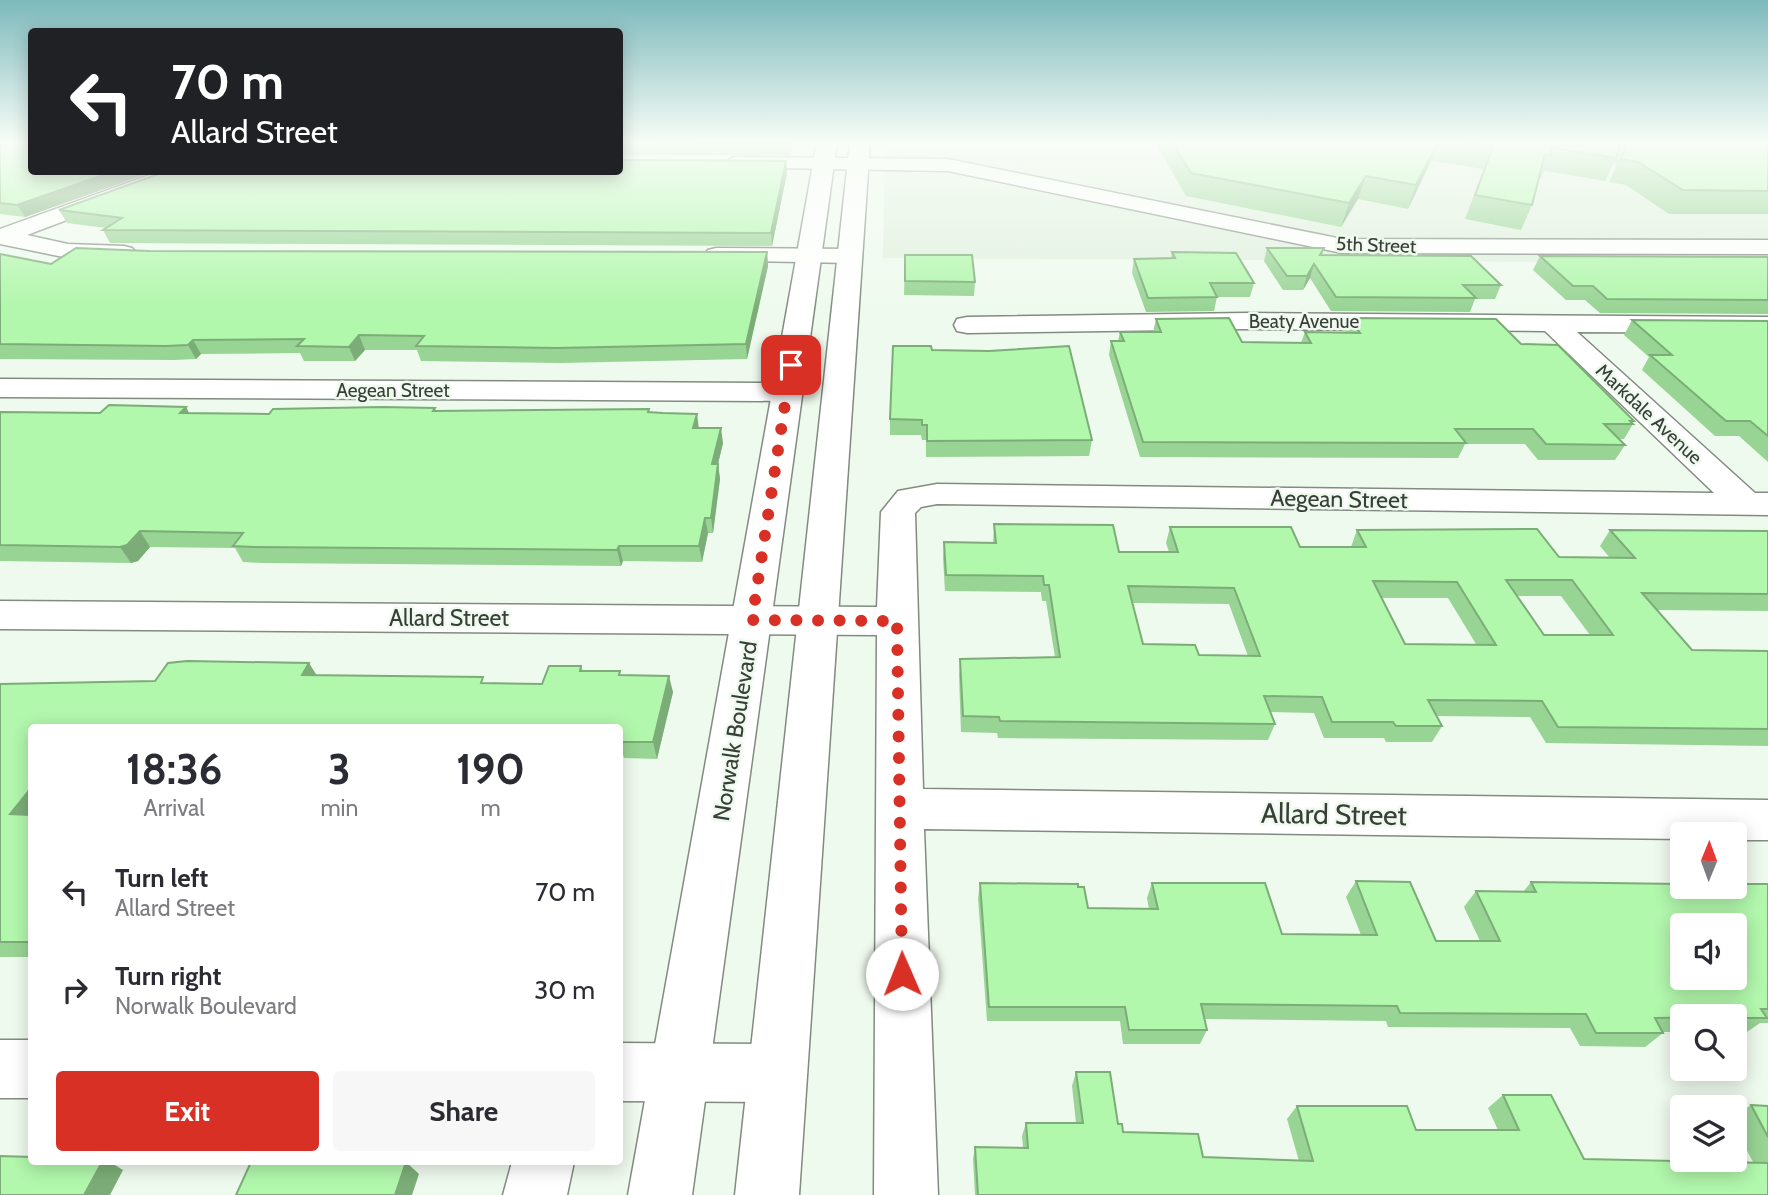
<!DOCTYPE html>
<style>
:root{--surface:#fff;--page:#f7f7f7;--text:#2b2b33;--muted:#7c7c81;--accent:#d93025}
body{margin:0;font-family:Cabin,sans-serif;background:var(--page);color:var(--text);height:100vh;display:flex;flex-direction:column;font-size:26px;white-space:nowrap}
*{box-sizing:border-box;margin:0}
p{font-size:23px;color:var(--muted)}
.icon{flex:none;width:38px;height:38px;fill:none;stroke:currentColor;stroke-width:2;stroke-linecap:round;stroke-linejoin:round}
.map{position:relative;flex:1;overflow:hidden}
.sheet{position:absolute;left:28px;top:724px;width:595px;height:441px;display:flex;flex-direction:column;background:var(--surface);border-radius:7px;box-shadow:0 4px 18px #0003}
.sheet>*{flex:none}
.top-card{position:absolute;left:28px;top:28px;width:595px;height:147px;border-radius:7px;box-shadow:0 4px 18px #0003;background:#202124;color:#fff;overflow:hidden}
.needle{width:46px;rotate:1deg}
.controls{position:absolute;left:1670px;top:822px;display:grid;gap:14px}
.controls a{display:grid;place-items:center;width:77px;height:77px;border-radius:7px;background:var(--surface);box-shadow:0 4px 18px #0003;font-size:35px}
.pin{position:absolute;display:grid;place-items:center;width:60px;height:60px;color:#fff;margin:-30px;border-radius:14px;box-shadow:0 4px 10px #0006}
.me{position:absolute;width:77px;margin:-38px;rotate:359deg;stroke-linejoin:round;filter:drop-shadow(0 0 5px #0008)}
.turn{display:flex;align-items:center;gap:24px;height:147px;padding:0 28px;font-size:32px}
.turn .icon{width:91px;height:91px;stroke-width:2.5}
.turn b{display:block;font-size:49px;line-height:60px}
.eta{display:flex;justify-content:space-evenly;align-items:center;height:119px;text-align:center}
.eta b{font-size:42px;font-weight:800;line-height:49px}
.cta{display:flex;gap:14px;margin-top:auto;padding:14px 28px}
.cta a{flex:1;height:80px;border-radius:7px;background:var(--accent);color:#fff;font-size:28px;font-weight:800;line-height:80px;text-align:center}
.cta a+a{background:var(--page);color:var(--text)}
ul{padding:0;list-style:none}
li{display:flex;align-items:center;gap:21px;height:98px;padding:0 28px}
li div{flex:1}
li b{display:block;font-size:26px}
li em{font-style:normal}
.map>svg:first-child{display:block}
.built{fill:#e0f0de}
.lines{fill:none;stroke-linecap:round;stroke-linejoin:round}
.minor-casing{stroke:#818b80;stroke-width:3}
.secondary-casing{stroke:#818b80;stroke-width:3}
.minor{fill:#fff;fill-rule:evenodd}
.secondary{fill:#fff;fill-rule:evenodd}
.wall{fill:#98d494;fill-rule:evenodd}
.shaded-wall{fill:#7cad78}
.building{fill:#b1f7ac;stroke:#7cad78;stroke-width:2;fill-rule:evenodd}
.route{stroke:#d93025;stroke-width:12;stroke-dasharray:0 21.6}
.labels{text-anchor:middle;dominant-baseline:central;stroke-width:5;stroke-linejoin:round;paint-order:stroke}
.far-street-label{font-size:19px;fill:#3a3e39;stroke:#effaee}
.street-label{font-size:23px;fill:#3a3e39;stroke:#effaee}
.near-street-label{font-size:28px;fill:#3a3e39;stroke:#effaee}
</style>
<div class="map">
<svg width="1768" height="1195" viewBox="0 0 1768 1195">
<rect width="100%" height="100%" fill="#effaee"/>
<polygon class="built" points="885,142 1768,142 1768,263 883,258"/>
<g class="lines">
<g class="minor-casing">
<g id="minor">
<polygon points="734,157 948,159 1342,239 1768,240 1768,254 1342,253 948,171 727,167 724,163"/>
<polygon points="158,172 186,172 183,176 27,235 68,244 124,246 132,248 136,253 132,258 68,258 0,244 0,229"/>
<polygon points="716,248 850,249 858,251 862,256 858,261 850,263 708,260 704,255 708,250"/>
<polygon points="1247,313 1768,317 1768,333 1577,332 1755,493 1768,493 1768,515 937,504 921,507 915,513 923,789 1768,800 1768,840 1734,840 1734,835 1682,835 1682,839 924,829 938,1195 874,1195 877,635 0,629 0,601 877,607 881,512 898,491 937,484 1714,493 1545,331 1247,329 967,333 957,331 954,325 957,319 967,317"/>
<polygon points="0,379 787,383 798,386 802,392 798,398 787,401 0,397"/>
<rect x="0" y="1040" width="32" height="58"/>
<polygon points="620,1043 777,1044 798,1052 806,1073 798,1094 777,1102 620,1101"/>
<polygon points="512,1162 574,1162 567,1195 503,1195"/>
</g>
</g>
<g class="secondary-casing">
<g id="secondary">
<polygon points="817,142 837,142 692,1195 628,1195"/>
<polygon points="850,142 870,142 799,1195 735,1195"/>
</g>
</g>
<use href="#minor" class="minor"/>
<use href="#secondary" class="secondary"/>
</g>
<g class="wall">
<polygon points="620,142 794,142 790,155 620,155"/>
<polygon points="1155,142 1768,142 1768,214 1669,214 1626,185 1609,182 1617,165 1614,162 1605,181 1544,171 1541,178 1539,178 1532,205 1521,230 1465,219 1484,169 1431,161 1408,209 1358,199 1341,227 1186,196"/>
<polygon points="0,146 32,172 152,172 25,217 0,214"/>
<polygon points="786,161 787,173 772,246 110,243 103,230 106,228 67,223 59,210"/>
<polygon points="1267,248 1324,248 1322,255 1501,285 1495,299 1475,299 1470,312 1331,311 1310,278 1303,290 1283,290 1264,261"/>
<polygon points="149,251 767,252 768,266 747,359 561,363 421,361 417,350 365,350 355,361 304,361 300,353 201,354 196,359 174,360 0,359 0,254 51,264"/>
<polygon points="1172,252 1254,283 1250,297 1217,297 1214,311 1146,312 1132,273 1134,259 1171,258"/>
<polygon points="905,255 975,282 974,296 904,295"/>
<polygon points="1540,256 1768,257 1768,314 1600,313 1585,300 1566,300 1533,270"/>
<polygon points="1350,318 1521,344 1634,421 1632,423 1633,424 1624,439 1619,439 1625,445 1615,460 1538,460 1525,444 1465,444 1458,458 1140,457 1109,355 1111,341 1118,341 1120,332 1153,332 1156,319 1242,342 1301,343 1305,332 1345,333"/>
<polygon points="1632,320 1768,321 1768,462 1739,436 1715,436 1642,370 1649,357 1624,335"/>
<polygon points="932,350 1092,440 1089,456 926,457 926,440 922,440 921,435 890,435 890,419"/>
<polygon points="435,408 436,411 649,409 649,412 699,428 723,443 718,464 720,479 713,533 708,533 702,562 623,561 621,566 262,563 243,562 235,548 150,547 138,561 131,563 0,561 0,412 269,414"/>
<path d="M994 524 1119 552H1169L1166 543 1170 527 1300 547H1351L1357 530 1559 557 1610 558 1600 546 1610 530 1768 531V611L1657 610 1692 650 1768 651V746L1546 743 1530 717 1437 716 1442 726 1432 742H1386L1384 738H1324L1314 713 1270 712 1275 724 1268 740 998 738 997 733 961 732 959 676 960 659 1055 657 1046 601H1042L1041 592 945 591 943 558 944 542 993 543ZM1517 596H1561L1590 635H1544ZM1381 598H1448L1476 644H1405ZM1132 603 1229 604 1248 656 1199 655 1143 644Z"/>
<polygon points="581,666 583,671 621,675 673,692 657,759 624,758 622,752 620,752 620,728 32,728 32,957 0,957 0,684 155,681 316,676 486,683 542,684"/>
<polygon points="1356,881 1436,941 1480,941 1464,907 1476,891 1523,892 1531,882 1768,884 1768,1023 1760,1023 1747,1032 1734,1032 1734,1017 1682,1017 1682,1032 1663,1032 1663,1033 1645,1047 1580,1046 1570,1028 1388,1027 1386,1021 1204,1019 1207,1030 1200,1044 1123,1044 1120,1021 987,1021 978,898 980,883 1078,887 1088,908 1149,909 1147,898 1152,883 1282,934 1361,935 1346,897"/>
<polygon points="1076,1072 1118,1124 1123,1132 1203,1157 1299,1161 1287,1119 1297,1106 1416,1130 1498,1130 1488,1108 1503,1095 1584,1159 1753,1162 1734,1126 1734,1116 1751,1105 1768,1106 1768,1195 975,1195 973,1159 975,1147 1023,1147 1022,1136 1026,1123 1076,1123 1072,1086"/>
</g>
<g class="shaded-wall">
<polygon points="790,142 794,142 790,155"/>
<polygon points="1438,142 1431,161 1408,209 1416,185"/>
<polygon points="786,161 787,173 772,246 771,233"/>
<polygon points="112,172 152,172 25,217 17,205"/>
<polygon points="1366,176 1358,199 1341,227 1349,203"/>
<polygon points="767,252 768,266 747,359 746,344"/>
<polygon points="1314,264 1310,278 1303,290 1307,276"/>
<polygon points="359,335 365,350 355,361 349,347"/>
<polygon points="193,340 201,354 196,359 188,345"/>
<polygon points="186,407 194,422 180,413"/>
<polygon points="697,414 699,429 693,428"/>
<polygon points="721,428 723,443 714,480 712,464"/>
<polygon points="718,464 720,479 713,533 711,518"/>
<polygon points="705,518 708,533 702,562 699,546"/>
<polygon points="140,531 150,547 138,561 131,563 120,547"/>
<polygon points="619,546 623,561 621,566 617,550"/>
<polygon points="309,663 319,679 302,675"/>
<polygon points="669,676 673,692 657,759 653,742"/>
<polygon points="32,787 32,824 10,814"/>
<polygon points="102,1162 110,1162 123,1170 110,1195 84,1195"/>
<polygon points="406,1162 419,1174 412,1195 395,1195"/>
</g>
<g class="building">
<polygon points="12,142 32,142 32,172 112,172 17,205 0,203 0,146"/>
<polygon points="620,142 790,142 790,144"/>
<polygon points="1172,142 1438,142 1416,185 1366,176 1349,203 1191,173"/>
<polygon points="1463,142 1620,142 1616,158 1552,148 1551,155 1545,154 1532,205 1475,195 1493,147"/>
<polygon points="1628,142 1768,142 1768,191 1683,190 1638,162 1621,159"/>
<polygon points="620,160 786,161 771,233 103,230 122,218 59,210 164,172 620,172"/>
<polygon points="76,248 149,251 767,252 746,344 557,348 416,346 424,336 359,335 349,347 297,346 304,339 193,340 188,345 166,346 0,344 0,254 51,264"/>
<polygon points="1267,248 1324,248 1320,255 1471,256 1501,285 1463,285 1476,298 1336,297 1314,264 1307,276 1287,276"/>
<polygon points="1172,252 1236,253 1254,283 1210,283 1217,297 1148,298 1134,259 1175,258"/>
<polygon points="905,255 972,255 975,282 905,281"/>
<polygon points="1540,256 1768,257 1768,300 1607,299 1593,286 1573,286"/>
<polygon points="1229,318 1242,342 1311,343 1305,332 1360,333 1350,318 1496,319 1521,344 1558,345 1634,421 1630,421 1633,424 1604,424 1625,445 1546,444 1533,429 1455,429 1466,443 1143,442 1111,341 1124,341 1120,332 1161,332 1156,319"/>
<polygon points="1632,320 1768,321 1768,436 1750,421 1726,421 1650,355 1672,355"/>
<polygon points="893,346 931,346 932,350 989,351 1069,346 1092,440 927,441 927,425 922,425 922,420 890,419"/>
<polygon points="109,405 186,407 180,413 269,414 273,409 382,407 435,408 433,411 649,409 648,412 663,413 697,414 693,428 721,428 712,464 718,464 711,518 705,518 699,546 619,546 617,550 253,547 233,546 243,533 140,531 127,545 120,547 0,545 0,412 100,413"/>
<path d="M994 524 1113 525 1119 552H1178L1170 527H1291L1300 547H1366L1357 530 1537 529 1559 557 1635 558 1610 530 1768 531V594L1642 593 1692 650 1768 651V729L1558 727 1542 701 1428 700 1442 726H1396L1393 722H1332L1322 697 1264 696 1275 724 1000 721 999 717 963 716 960 659 1060 657 1049 585H1044L1043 576 946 575 944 542 996 543ZM1506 580H1572L1613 635H1544ZM1373 581 1457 582 1496 645 1405 644ZM1128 586 1234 588 1260 656 1199 655 1195 645 1143 644Z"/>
<polygon points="187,661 309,663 302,675 483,677 481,683 542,684 549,666 581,666 580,671 620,671 619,675 669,676 653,742 620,742 621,736 620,736 620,728 32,728 32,787 10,814 32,815 32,942 0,942 0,684 155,681 168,663"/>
<path d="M1356 881 1410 882 1436 941H1500L1476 891 1536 892 1531 882 1682 884V887H1734V884H1768V1009H1761L1767 1018H1734V1017L1655 1018 1663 1033H1596L1586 1014 1400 1013 1397 1006 1201 1004 1207 1030H1129L1125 1007H989L980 883 1078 884V887H1084L1088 908 1158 909 1152 883H1265L1282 934 1377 935ZM1682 926H1734V978H1682Z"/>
<polygon points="1076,1072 1110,1072 1118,1124 1122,1124 1123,1132 1198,1134 1203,1157 1313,1161 1297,1106 1407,1106 1416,1130 1519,1130 1503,1095 1551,1095 1584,1159 1768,1163 1768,1195 978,1195 975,1147 1028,1148 1026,1123 1083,1123"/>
<polygon points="1751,1105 1768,1106 1768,1137"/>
<polygon points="0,1156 32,1157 32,1162 102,1162 84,1195 0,1195"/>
<polygon points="251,1162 406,1162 395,1195 236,1195"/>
</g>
<linearGradient id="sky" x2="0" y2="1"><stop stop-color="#7db9bc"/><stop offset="0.46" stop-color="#f8fdf7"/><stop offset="1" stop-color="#f8fdf7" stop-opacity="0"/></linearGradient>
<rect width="1768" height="310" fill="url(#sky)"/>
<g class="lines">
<polyline class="route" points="791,365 752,620 897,621 902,974"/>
</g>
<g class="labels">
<g class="far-street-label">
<text transform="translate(1376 245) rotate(2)">5th Street</text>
<text x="1304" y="321">Beaty Avenue</text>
<text x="393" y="390">Aegean Street</text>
<text transform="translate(1649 414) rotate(43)">Markdale Avenue</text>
</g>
<g class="street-label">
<text transform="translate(1339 499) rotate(1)">Aegean Street</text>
<text x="449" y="618">Allard Street</text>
<text transform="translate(735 731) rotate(-81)">Norwalk Boulevard</text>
</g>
<g class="near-street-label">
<text transform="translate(1334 814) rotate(1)">Allard Street</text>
</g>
</g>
</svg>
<div class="controls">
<a><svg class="needle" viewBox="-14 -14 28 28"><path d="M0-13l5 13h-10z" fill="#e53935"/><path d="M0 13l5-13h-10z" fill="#7c7c81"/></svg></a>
<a><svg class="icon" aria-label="sound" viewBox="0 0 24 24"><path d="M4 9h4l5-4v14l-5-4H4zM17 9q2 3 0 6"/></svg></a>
<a><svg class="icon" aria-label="search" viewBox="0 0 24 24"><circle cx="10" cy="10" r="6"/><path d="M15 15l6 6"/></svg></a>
<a><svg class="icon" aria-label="layers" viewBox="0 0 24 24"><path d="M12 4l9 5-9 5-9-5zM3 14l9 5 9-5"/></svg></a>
</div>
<div class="pin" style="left:791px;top:365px;background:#d93025"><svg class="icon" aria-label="arrive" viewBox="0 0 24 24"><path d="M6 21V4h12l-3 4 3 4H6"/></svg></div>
<svg class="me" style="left:902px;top:974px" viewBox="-20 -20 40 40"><circle r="19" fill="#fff"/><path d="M0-13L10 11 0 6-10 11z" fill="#d93025"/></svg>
<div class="top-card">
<div class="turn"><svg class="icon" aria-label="left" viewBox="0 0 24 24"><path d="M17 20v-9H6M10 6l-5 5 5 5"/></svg><div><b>70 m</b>Allard Street</div></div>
</div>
<section class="sheet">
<div class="eta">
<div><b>18:36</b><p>Arrival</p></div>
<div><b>3</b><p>min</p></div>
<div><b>190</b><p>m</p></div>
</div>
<ul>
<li><svg class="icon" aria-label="left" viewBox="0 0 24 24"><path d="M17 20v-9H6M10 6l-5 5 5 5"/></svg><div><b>Turn left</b><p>Allard Street</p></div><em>70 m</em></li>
<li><svg class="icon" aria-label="right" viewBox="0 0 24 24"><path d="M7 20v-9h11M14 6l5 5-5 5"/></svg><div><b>Turn right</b><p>Norwalk Boulevard</p></div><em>30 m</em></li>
</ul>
<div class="cta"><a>Exit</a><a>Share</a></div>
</section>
</div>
